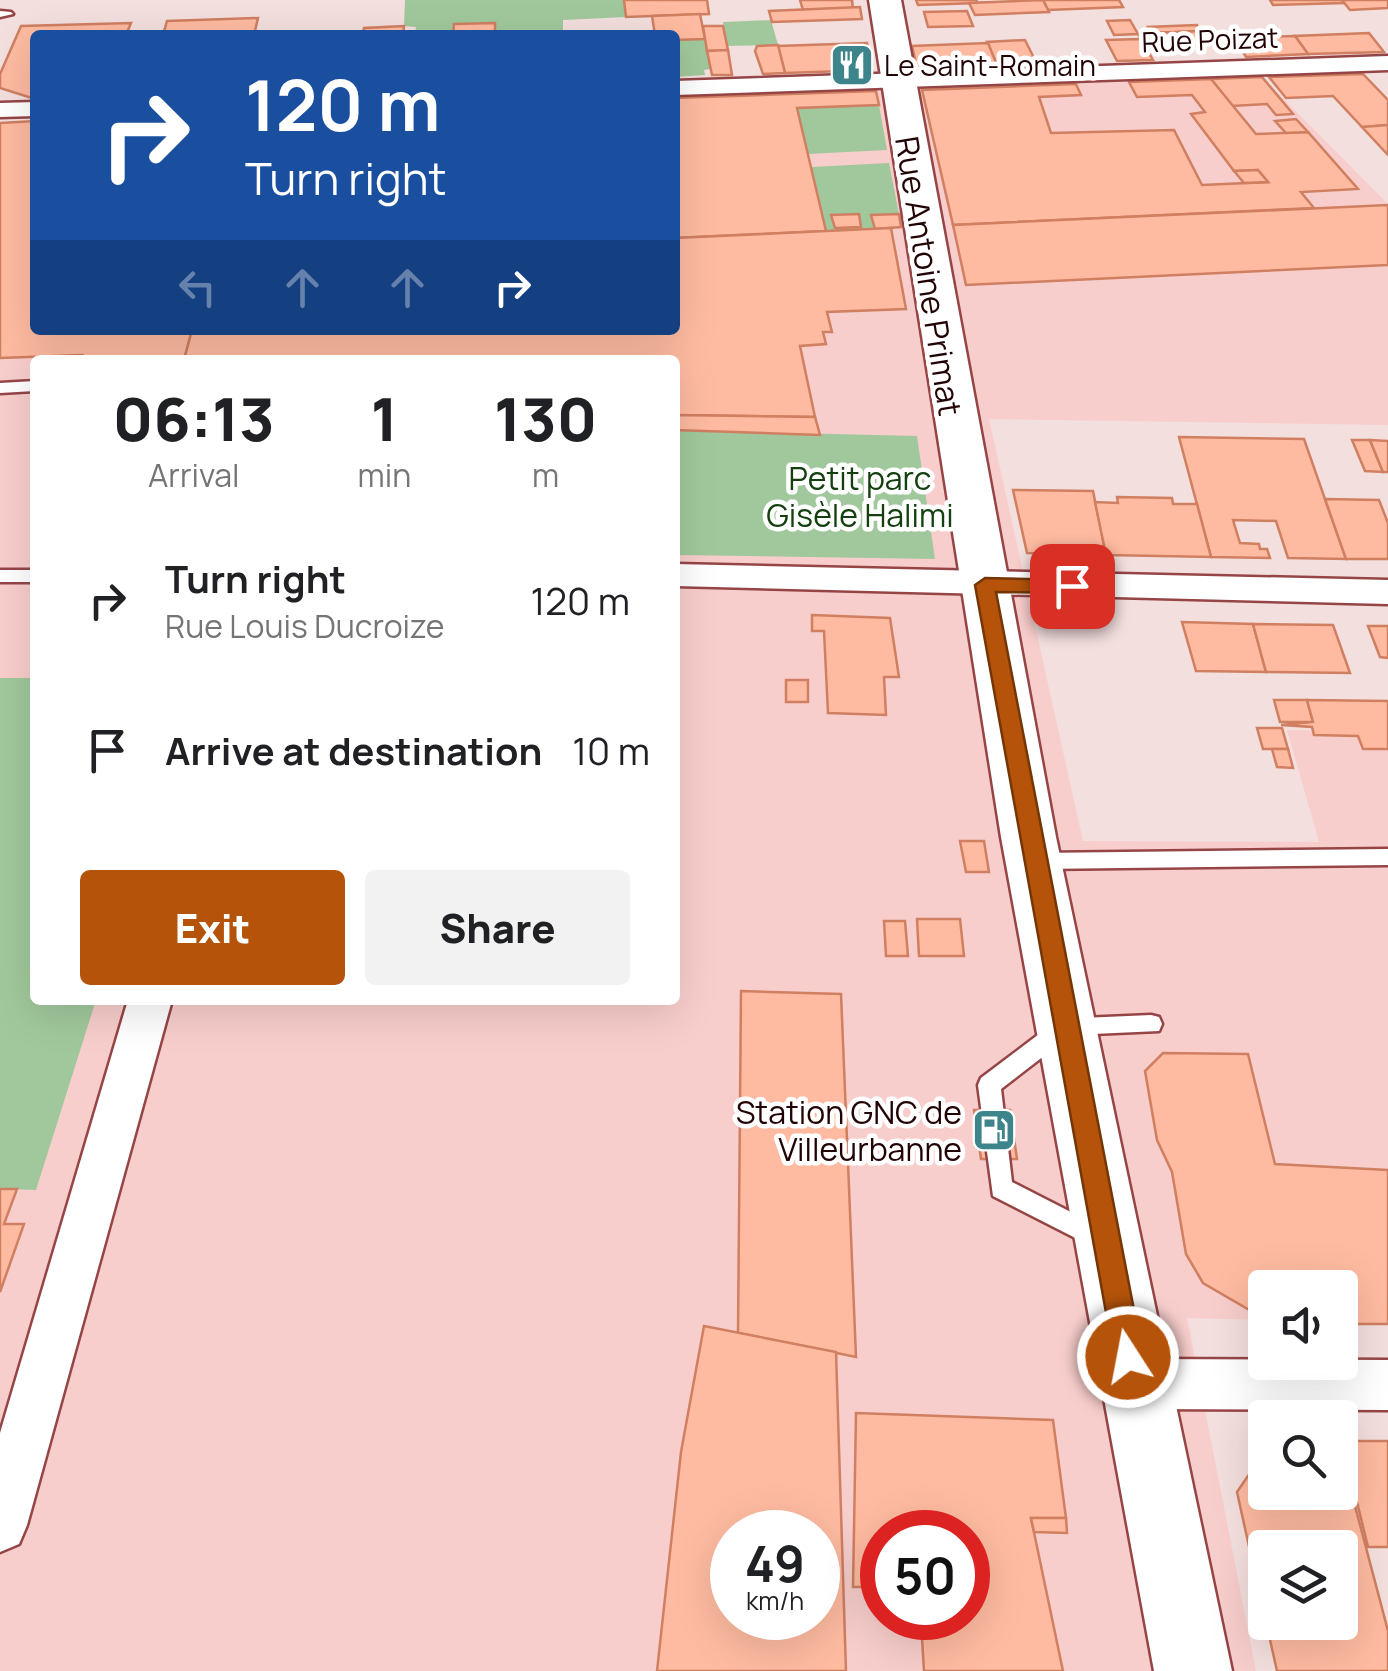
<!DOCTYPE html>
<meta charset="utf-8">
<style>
:root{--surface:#fff;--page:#f2f2f2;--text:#202124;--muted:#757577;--accent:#b45309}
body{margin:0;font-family:Manrope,sans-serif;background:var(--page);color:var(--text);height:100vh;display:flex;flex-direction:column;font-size:38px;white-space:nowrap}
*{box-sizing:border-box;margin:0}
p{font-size:32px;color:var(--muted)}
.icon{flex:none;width:55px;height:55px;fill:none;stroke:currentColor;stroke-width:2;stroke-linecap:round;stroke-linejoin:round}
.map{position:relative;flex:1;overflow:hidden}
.side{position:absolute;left:30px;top:355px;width:650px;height:650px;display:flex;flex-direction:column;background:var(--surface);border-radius:10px;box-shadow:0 10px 40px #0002}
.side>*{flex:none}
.guide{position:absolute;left:30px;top:30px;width:650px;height:305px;border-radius:10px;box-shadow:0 10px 40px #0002;background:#1a4fa0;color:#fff;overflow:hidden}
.fabs{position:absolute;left:1248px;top:1270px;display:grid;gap:20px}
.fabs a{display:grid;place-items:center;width:110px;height:110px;border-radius:10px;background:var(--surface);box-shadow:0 10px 40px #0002;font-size:50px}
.speed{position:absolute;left:710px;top:1510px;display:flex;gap:20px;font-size:50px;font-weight:700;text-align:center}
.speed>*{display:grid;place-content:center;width:130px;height:130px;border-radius:50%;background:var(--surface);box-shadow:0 10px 40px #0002;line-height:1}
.speed small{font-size:25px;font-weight:400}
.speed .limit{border:15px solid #d22;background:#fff;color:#111}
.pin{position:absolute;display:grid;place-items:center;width:85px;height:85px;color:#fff;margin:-42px;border-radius:20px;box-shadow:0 5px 15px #0006}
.me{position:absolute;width:110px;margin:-55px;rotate:349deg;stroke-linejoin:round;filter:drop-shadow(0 0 8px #0008)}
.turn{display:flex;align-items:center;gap:35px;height:210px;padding:0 50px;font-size:45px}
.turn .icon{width:130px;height:130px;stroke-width:2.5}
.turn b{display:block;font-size:70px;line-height:85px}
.lanes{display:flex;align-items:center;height:95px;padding:0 50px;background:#0003;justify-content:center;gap:50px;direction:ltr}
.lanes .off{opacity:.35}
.eta{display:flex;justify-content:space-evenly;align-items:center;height:170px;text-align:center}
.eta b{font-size:60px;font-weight:800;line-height:70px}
.primary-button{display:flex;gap:20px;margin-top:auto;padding:20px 50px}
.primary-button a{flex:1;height:115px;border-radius:10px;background:var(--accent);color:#fff;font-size:40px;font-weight:800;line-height:115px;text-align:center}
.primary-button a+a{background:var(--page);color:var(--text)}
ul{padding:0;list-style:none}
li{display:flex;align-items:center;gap:30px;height:150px;padding:0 50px}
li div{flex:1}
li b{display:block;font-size:38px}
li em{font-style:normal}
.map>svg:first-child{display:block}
.built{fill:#f8cecc;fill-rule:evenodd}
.green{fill:#a1c89c}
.building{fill:#febba1;stroke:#d07f61;stroke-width:2.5;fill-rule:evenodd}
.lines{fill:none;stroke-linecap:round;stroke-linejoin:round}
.service-casing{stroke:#964546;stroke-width:5}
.minor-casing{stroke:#964546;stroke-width:5}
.secondary-casing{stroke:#964546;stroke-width:5}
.service{fill:#fff;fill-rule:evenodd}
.minor{fill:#fff;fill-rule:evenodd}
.secondary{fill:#fff;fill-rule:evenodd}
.route{fill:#b45309;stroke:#753606;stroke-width:2.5}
.labels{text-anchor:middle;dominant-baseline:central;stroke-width:9;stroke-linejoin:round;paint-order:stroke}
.far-street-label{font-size:28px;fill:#210304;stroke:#fff}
.far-poi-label{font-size:28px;fill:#210304;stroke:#fff;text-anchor:start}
.street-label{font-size:32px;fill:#210304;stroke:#fff}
.park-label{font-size:32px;fill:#13400e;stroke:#fff}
.poi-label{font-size:32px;fill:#210304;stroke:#fff;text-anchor:end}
</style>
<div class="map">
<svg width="1388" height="1671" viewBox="0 0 1388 1671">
<rect width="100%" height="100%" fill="#f3dfde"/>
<path class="built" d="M1262 77 1388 204V425L989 419 1083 841 1319 842 1287 730 1388 732V1323L1340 1288H1265V1320L1187 1318 1256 1671H0V123L35 121V330H675V98ZM35 360H675V1000H35ZM732 1532H818V1618H732ZM882 1532H968V1618H882Z"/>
<g class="green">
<polygon points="405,0 624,0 626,17 563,20 563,33 495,35 494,23 454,24 454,35 403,35 415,33 416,27 404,26"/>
<polygon points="771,20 778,45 727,46 723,22"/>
<polygon points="705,39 710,69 704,70 705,75 675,77 675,40"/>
<polygon points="879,105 887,150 808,154 797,108"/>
<polygon points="889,163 899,214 871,215 875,229 826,231 811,167"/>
<polygon points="675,430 917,436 935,559 675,555"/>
<polygon points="0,678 35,678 35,1000 96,1000 36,1190 0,1189"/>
</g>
<g class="building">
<polygon points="624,0 707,0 709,14 626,17"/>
<polygon points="800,0 852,0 853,8 803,10"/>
<polygon points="916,0 976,0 978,3 918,5"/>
<polygon points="1043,0 1119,0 1123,7 1048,10"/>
<polygon points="1043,0 1049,12 975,15 969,3"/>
<polygon points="1270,0 1342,0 1344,3 1273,5"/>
<polygon points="1342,0 1388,0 1388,8 1350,10"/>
<polygon points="860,7 862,19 772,22 769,11"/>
<polygon points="967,11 973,26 928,27 924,12"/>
<polygon points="700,14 705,39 675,40 675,35 655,35 652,16"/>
<polygon points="258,18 254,35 163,35 167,21"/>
<polygon points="1130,20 1138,34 1114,35 1107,21"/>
<polygon points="131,23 126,35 35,35 35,99 0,88 0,74 21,26"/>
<polygon points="495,23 495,35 453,35 454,24"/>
<polygon points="1197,25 1200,31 1151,33 1148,27"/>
<polygon points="404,26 403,35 363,35 364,28"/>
<polygon points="703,26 723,26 728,50 707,51"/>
<polygon points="1200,31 1210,45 1146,47 1138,34"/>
<polygon points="1369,33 1384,52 1308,54 1295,36"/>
<polygon points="1295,36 1308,54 1246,57 1235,38"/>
<polygon points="1141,39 1153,60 1117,61 1106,40"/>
<polygon points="1025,40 1037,64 997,65 987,42"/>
<polygon points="867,43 872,70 785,73 778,46"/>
<polygon points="988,43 997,65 917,68 912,46"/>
<polygon points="778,45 785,73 763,74 755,51 757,46"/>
<polygon points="728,50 732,75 712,75 707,51"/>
<polygon points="1363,74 1388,100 1388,125 1362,127 1333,96 1286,98 1269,77"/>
<polygon points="1262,77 1293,114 1276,115 1267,104 1232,106 1211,79"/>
<polygon points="1211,79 1256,134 1308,132 1358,189 1301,192 1314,208 953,225 922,90 1076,84 1081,95 1039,97 1051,133 1174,130 1202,185 1268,182 1258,170 1234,171 1191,114 1205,112 1192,95 1137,97 1129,82"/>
<polygon points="876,91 879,105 797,108 826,231 675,238 675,98"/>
<polygon points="1296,119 1308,132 1286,133 1275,121"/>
<polygon points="35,121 35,330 192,330 184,360 80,360 82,355 0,358 0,123"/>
<polygon points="1388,125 1388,155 1362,127"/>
<polygon points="1258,170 1268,182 1244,183 1234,171"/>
<polygon points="1388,205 1388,265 966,285 953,225"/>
<polygon points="859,214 861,227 835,228 831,215"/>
<polygon points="899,214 901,227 875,229 871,215"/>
<polygon points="891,228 906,309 827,312 832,332 823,332 826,344 800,346 815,417 675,415 675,360 184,360 192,330 675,330 675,238"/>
<polygon points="675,415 815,417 820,435 675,430"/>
<polygon points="1179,437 1304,439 1346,559 1288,558 1276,521 1233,520 1240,543 1259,544 1260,549 1267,549 1270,558 1211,557"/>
<polygon points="1352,440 1370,440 1383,472 1365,471"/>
<polygon points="1370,440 1388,441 1388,472 1383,472"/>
<polygon points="1013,490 1093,491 1106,555 1027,553"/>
<polygon points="1117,497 1172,498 1173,504 1197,504 1211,557 1106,555 1095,502 1118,503"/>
<polygon points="1325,499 1379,500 1388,523 1388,559 1346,559"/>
<polygon points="812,615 890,618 899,677 884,677 886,715 828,713 824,631 812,631"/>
<polygon points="1182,622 1253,624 1266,672 1196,671"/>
<polygon points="1253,624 1333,625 1350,673 1266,672"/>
<polygon points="1368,626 1388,626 1388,658 1380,657"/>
<rect x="786" y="680" width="22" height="22"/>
<polygon points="1274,700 1307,700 1313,722 1280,722"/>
<polygon points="1307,700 1388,701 1388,749 1363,749 1358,736 1314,735 1312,727 1281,725 1313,722"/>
<polygon points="1257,728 1282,728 1288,749 1263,749"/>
<polygon points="1272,749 1288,749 1293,768 1277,767"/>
<polygon points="960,841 984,841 989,872 966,872"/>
<polygon points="917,919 960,919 964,956 919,956"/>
<polygon points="884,921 905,921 908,956 886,956"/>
<polygon points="741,991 841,994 856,1357 738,1333"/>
<polygon points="1163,1053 1248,1054 1275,1164 1388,1170 1388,1324 1340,1324 1340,1288 1265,1288 1265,1319 1203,1283 1186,1254 1172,1172 1157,1140 1145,1071"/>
<polygon points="974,1110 1010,1110 1017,1159 981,1159"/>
<polygon points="0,1189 17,1189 4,1224 24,1224 0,1292"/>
<path d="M704 1326 836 1352 846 1671H657L681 1452ZM732 1532H818V1618H732Z"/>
<polygon points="856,1413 1053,1420 1066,1518 1031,1518 1063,1671 924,1671 921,1622 931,1623 931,1618 968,1618 968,1532 882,1532 882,1587 853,1587"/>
<polygon points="1342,1441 1388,1441 1388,1547 1368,1547"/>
<polygon points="1340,1449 1388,1631 1388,1671 1277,1671 1266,1622 1340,1622 1340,1548 1265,1548 1265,1619 1237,1492 1265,1451 1265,1492 1340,1492"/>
<polygon points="1031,1518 1066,1518 1067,1533 1034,1532"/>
</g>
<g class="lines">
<g class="service-casing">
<g id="service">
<polygon points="0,11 11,12 13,14 0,17"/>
<polygon points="35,381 35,391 0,393 0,383"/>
<rect x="0" y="570" width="35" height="12"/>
<polygon points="1388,849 1388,865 1038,869 1031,867 1028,861 1031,855 1038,853"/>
<polygon points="1151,1015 1159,1017 1162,1024 1159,1031 1071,1035 1001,1089 1012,1182 1106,1230 1109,1238 1106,1246 1097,1249 993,1196 978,1085 981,1078 1059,1019"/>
</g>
</g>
<g class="minor-casing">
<g id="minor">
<polygon points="1388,56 1388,70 675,95 675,81"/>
<polygon points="35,102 35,116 0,117 0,103"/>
<polygon points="675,564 1388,580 1388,604 675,586"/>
<polygon points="128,1000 172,1000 27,1525 19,1544 0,1552 0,1433"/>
<polygon points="1134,1359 1388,1360 1388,1410 1134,1409 1116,1402 1108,1384 1116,1366"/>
</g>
</g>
<g class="secondary-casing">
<polygon id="secondary" points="869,0 901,0 1056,837 1232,1671 1154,1671 1001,837"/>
</g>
<use href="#service" class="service"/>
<use href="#minor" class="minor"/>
<use href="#secondary" class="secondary"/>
</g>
<polygon class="route" points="985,578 1072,580 1082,586 1072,593 996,592 1143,1357 1139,1367 1128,1371 1118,1367 1114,1357 975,585"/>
<defs>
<g id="restaurant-square" transform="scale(2.25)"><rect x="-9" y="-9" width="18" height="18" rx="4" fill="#3d858a" stroke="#fff"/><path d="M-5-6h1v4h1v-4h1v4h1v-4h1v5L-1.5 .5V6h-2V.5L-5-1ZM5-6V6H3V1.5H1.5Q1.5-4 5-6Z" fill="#fff"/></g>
<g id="fuel-square" transform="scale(2.25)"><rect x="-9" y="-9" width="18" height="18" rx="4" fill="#3d858a" stroke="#fff"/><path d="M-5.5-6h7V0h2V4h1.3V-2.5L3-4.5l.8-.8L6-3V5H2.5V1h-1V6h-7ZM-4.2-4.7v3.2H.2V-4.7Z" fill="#fff"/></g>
</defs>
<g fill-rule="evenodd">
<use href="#restaurant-square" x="852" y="65"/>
<use href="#fuel-square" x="994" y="1130"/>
</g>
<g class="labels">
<g class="far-street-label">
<text transform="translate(1210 39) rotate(-2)">Rue Poizat</text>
</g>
<g class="far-poi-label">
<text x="884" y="65">Le Saint-Romain</text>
</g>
<g class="street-label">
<text transform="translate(929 276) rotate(81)">Rue Antoine Primat</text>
</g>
<g class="park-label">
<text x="860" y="478">Petit parc<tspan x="860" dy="37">Gisèle Halimi</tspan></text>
</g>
<g class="poi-label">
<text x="962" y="1112">Station GNC de<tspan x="962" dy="37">Villeurbanne</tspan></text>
</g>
</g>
</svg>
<div class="fabs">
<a><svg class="icon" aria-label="sound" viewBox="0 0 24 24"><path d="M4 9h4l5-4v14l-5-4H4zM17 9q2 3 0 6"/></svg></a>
<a><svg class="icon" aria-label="search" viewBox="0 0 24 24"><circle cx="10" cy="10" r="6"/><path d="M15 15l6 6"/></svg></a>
<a><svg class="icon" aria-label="layers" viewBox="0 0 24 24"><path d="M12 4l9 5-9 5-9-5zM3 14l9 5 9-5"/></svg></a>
</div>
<div class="speed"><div>49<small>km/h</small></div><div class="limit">50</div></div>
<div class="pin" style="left:1072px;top:586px;background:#d93025"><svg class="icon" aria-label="arrive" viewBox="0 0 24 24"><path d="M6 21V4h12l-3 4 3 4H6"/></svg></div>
<svg class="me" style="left:1128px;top:1357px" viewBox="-20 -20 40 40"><circle r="17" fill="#b45309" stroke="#fff" stroke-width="3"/><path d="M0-11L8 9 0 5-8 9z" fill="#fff"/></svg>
<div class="guide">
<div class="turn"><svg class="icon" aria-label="right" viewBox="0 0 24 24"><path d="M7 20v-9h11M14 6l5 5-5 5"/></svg><div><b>120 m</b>Turn right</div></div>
<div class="lanes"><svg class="icon off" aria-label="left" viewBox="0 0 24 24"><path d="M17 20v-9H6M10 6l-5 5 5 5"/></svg><svg class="icon off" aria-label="ahead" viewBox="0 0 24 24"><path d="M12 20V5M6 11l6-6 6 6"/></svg><svg class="icon off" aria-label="ahead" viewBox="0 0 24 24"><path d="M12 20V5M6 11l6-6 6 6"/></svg><svg class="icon" aria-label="right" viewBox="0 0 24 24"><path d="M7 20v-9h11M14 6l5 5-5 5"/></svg></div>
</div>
<section class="side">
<div class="eta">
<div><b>06:13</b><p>Arrival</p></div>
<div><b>1</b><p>min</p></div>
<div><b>130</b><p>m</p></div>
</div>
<ul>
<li><svg class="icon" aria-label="right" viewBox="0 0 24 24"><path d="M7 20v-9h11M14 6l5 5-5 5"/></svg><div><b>Turn right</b><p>Rue Louis Ducroize</p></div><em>120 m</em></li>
<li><svg class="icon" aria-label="arrive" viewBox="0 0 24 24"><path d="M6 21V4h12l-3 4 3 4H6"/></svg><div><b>Arrive at destination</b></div><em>10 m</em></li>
</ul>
<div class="primary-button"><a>Exit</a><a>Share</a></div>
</section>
</div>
